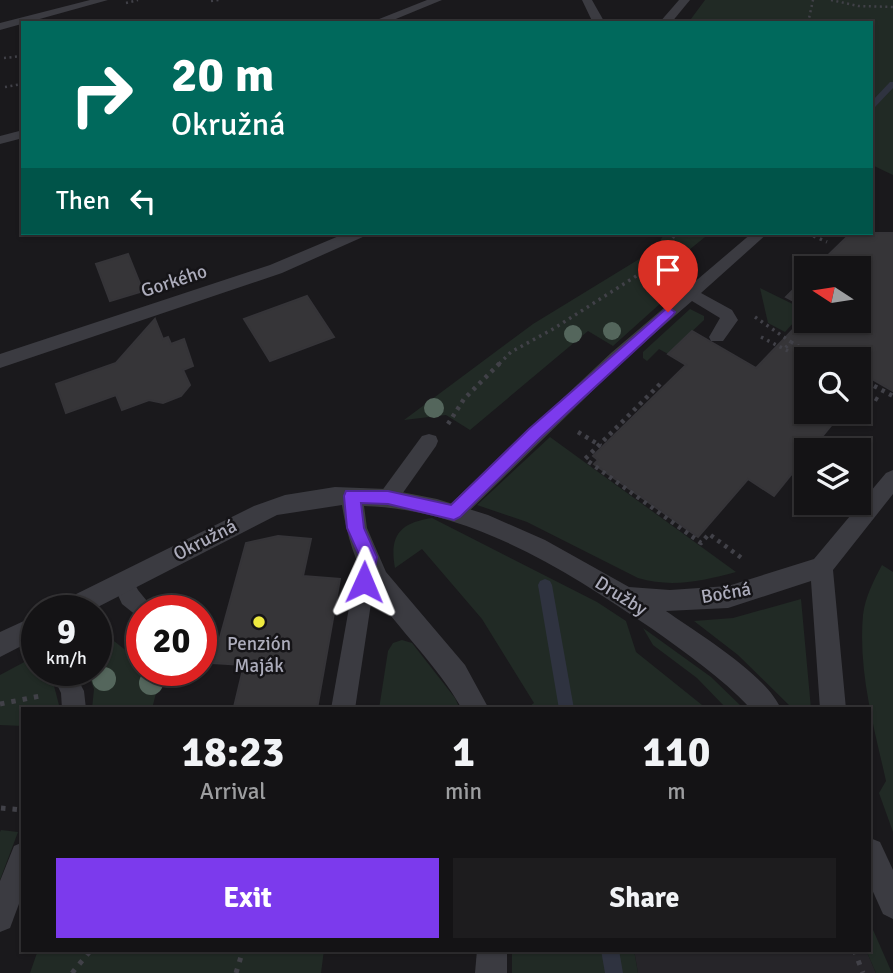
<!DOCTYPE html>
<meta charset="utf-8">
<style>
:root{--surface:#141315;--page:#1d1c1e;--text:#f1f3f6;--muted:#9d9ea0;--line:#333234;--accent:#7c3aed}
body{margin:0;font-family:Signika,sans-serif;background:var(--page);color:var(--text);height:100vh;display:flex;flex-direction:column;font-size:26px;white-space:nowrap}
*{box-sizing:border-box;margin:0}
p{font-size:23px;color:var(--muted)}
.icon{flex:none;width:38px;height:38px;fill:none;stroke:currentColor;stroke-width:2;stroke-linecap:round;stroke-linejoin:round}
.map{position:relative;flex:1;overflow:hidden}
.panel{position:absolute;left:21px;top:707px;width:850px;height:245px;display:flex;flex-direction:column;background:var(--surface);border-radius:0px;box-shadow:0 2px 5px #0004,0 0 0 2px var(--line)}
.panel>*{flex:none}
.hud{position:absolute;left:21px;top:21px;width:852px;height:214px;border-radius:0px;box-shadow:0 2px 5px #0004,0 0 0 2px var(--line);background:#00695c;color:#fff;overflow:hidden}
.needle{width:46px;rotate:282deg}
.controls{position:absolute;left:794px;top:256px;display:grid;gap:14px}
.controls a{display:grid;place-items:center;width:77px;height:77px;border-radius:0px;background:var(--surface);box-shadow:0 2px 5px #0004,0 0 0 2px var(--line);font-size:35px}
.speed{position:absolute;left:21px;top:595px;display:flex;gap:14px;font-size:35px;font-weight:700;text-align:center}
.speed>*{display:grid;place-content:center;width:91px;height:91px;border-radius:50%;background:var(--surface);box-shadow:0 2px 5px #0004,0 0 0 2px var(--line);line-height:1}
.speed small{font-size:18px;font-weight:400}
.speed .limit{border:10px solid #d22;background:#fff;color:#111}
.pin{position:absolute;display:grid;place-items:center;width:60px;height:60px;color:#fff;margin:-72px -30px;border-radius:50% 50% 50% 0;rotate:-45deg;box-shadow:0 0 7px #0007}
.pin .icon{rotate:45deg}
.me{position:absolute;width:77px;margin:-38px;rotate:1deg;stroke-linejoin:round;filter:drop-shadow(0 0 5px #0008)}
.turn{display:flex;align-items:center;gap:24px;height:147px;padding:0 35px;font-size:32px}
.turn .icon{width:91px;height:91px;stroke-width:2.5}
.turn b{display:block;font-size:49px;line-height:60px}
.then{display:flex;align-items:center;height:66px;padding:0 35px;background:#0003;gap:14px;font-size:26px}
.eta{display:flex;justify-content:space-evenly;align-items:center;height:119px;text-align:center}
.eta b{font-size:42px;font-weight:800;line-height:49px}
.primary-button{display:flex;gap:14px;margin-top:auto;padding:14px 35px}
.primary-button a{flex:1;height:80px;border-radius:0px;background:var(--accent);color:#fff;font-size:28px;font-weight:800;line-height:80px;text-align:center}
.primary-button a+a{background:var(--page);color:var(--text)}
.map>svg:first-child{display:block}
.built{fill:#262529}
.green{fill:#212a25}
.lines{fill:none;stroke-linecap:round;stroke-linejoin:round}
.stream{fill:#2f3340;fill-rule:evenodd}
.building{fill:#363538;stroke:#353438;stroke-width:2}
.path-far3{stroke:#414148;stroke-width:2.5;stroke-dasharray:2 3.5;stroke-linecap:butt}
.path-far2{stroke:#414148;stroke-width:3.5;stroke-dasharray:2.5 4.5;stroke-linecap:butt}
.path-far1{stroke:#414148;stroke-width:4.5;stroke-dasharray:3.5 5;stroke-linecap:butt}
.path{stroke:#414148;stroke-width:5;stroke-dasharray:4.5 7;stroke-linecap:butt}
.service{fill:#3b3b41;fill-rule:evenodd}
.minor{fill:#3b3b41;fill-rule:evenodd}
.tree{fill:#54665c}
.route{fill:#7c3aed;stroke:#51269a;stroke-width:2}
.poi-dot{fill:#eeea3f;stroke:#151417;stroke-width:2.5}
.labels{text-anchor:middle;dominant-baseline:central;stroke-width:5;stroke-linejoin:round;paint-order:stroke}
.street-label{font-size:19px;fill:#acacbb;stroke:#151417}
.poi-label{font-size:19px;fill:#acacbb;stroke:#151417}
</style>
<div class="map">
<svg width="893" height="973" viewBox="0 0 893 973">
<rect width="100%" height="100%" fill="#1a191c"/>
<polygon class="built" points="634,950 866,950 876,973 638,973"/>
<g class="green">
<polygon points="705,0 893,0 893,175 872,165 872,23 688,23"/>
<polygon points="665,233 710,233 673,263 682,284 613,346 588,331 470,430 446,415 404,420 533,324 654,250"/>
<polygon points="760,288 805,310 785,332 768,323"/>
<polygon points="690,309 704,316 704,320 668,354 659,349 647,361 643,358 643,352"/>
<path d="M550 437 736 572C702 581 672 588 638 578L527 522 477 505Z"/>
<path d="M432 518 597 602 626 621 636 652 707 709H526L534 703 482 619 422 549 395 568C389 535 400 523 432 518Z"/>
<path d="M882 565 893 572V832L879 793 886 781C874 727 858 671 863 615 865 597 874 580 882 565Z"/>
<polygon points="801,599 811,709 793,709 738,655 694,621 733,618"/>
<polygon points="96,627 142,663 142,670 151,670 160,677 152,709 92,709 94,689 87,671 76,676 74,670 96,670"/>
<polygon points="643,628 711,677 744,709 727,709 697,678 653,645"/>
<polygon points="402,640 412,643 455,698 460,709 379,709 388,651 393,643"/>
<polygon points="30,659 37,663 37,670 45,670 53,682 60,709 23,709 23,726 0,725 0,675"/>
<polygon points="1,830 18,832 0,880 0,832"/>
<polygon points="870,923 892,973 876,973 866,950 870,950"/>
<polygon points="38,950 324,950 321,973 30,973"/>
<polygon points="512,950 634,950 638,973 512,973"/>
</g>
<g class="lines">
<g class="stream">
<polygon points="890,82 893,82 893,88 875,107 872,107 872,101"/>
<polygon points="545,579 550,581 552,585 574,709 559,709 538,585 540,581"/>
<polygon points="601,950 619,950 623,973 605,973"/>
</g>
</g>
<g class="building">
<polygon points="851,233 893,233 893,391 870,378 859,391 859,359 807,359 807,411 843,411 811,450 807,450 807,455 774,496 748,479 698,537 594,464 598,460 593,456 686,365 668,354 692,331 756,368 807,315 807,320 859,320 859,268 815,268"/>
<polygon points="128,254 143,291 110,301 96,264"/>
<polygon points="807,276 807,308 786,297"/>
<polygon points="307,296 334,337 270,361 244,319"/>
<polygon points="155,319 163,339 168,337 171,344 184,339 193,366 183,370 190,385 181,396 163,403 149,400 122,410 116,395 66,413 56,384 116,363"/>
<polygon points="278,536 311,539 303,576 340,579 317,709 234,707 244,665 213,663 246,543"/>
</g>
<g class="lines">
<g class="path-far3">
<polyline points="831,0 858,6 893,7"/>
<polyline points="211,1 219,0"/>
<polyline points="126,3 138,0"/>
<polyline points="231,23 234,22"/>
<polyline points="808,23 813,0"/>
<polyline points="4,58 22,56"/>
<polyline points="5,87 22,84"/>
</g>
<g class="path-far2">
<polyline points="807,233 827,242"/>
<polyline points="652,267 652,290"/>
<polyline points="755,317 791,342 784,349"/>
<polyline points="761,337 788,351"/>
<polyline points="791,342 823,359"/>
<polyline points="499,364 511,352 553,329 652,266 676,233"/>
</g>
<g class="path-far1">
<polyline points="859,378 893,396"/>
<polyline points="660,384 585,459 701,543 709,534 743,559"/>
<polyline points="860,390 880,401"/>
<polyline points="448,424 464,399 501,362"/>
<polyline points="578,432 601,446"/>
</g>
<g class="path">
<polyline points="201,641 219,641"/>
<polyline points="0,704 40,696"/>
<polyline points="1,808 23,810"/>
<polyline points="854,950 863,973"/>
<polyline points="72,973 91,950"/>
<polyline points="236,973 243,950"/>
</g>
<g class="service">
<polygon points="752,233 768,233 701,293 732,310 738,320 723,341 711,341 709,337 720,318 692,301 623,361 461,519 454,521 447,519 444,513 447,507 611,353"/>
<polygon points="429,434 436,436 438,441 436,446 395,504 388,506 381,504 378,498 381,492 422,436"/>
<polygon points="368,548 375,551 378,557 355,709 331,709 358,557 361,551"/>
<polygon points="123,572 130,575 138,590 155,611 142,611 142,620 122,604 112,582 116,575"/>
<polygon points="50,670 73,670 84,691 86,709 62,709 61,693"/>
<polygon points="23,842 23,893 10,928 0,932 0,881 14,846"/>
</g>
<g class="minor">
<polygon points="90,0 108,0 0,30 0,23"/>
<polygon points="427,0 442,0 386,23 369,23"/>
<polygon points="582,0 592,0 605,23 593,23"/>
<polygon points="679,0 690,0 671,23 659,23"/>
<polygon points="23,130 23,138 0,144 0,136"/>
<polygon points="346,233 367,233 365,236 282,273 0,368 0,354 270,265"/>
<path d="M893 470V494L833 570 846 709H820L811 581 728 608 666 611C697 633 766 674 781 709H751C721 677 686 653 651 628 566 570 470 509 364 506L367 528 386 572 465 665 489 709H462C437 664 398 630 370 587 355 563 346 532 342 505L277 515 90 611H54L58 603 254 506 285 495 335 487 386 489 437 499 488 515 545 540 629 587 670 590 728 586 814 559 886 473Z"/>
<polygon points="37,615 37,638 0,657 0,632"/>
<polygon points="870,838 880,842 893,870 893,919 883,914 870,885"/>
<polygon points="477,950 507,950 507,973 475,973"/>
</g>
</g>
<g class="tree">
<circle cx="612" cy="331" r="9"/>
<circle cx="573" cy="334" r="9"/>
<circle cx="434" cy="408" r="10"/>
<circle cx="104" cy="679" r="12"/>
<circle cx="151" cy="683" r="12"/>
</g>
<polygon class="route" points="668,307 675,312 673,315 540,438 460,517 454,520 388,504 361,503 364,528 377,557 371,588 364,590 358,588 356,582 360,557 347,528 344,496 346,491 388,491 451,505 529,429"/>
<circle class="poi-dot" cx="259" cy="622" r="7"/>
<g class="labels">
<g class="street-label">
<text transform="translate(174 281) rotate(-18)">Gorkého</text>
<text transform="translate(205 540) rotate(-27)">Okružná</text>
<text transform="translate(726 593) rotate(-10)">Bočná</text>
<text transform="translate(621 596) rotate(32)">Družby</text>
</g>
<g class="poi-label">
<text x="259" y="644">Penzión<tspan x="259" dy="22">Maják</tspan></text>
</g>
</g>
</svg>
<div class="controls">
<a><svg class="needle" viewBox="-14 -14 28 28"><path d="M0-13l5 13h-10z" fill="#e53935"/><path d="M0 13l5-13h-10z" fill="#9d9ea0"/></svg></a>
<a><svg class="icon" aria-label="search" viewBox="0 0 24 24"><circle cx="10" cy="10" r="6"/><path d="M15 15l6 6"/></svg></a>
<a><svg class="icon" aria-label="layers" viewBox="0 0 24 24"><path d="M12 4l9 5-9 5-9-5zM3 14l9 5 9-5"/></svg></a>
</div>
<div class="speed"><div>9<small>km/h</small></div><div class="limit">20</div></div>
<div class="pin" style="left:668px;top:312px;background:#d93025"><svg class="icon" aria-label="arrive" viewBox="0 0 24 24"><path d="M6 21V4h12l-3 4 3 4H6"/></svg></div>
<svg class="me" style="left:364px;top:582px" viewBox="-20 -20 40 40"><path d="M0-17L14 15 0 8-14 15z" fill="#7c3aed" stroke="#fff" stroke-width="4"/></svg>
<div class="hud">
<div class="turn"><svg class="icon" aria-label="right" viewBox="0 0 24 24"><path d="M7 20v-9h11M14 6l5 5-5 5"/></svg><div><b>20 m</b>Okružná</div></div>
<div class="then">Then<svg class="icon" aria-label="left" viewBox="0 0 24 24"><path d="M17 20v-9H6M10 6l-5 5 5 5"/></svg></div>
</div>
<section class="panel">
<div class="eta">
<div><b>18:23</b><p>Arrival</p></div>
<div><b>1</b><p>min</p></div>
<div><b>110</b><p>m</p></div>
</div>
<div class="primary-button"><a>Exit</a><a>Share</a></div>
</section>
</div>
